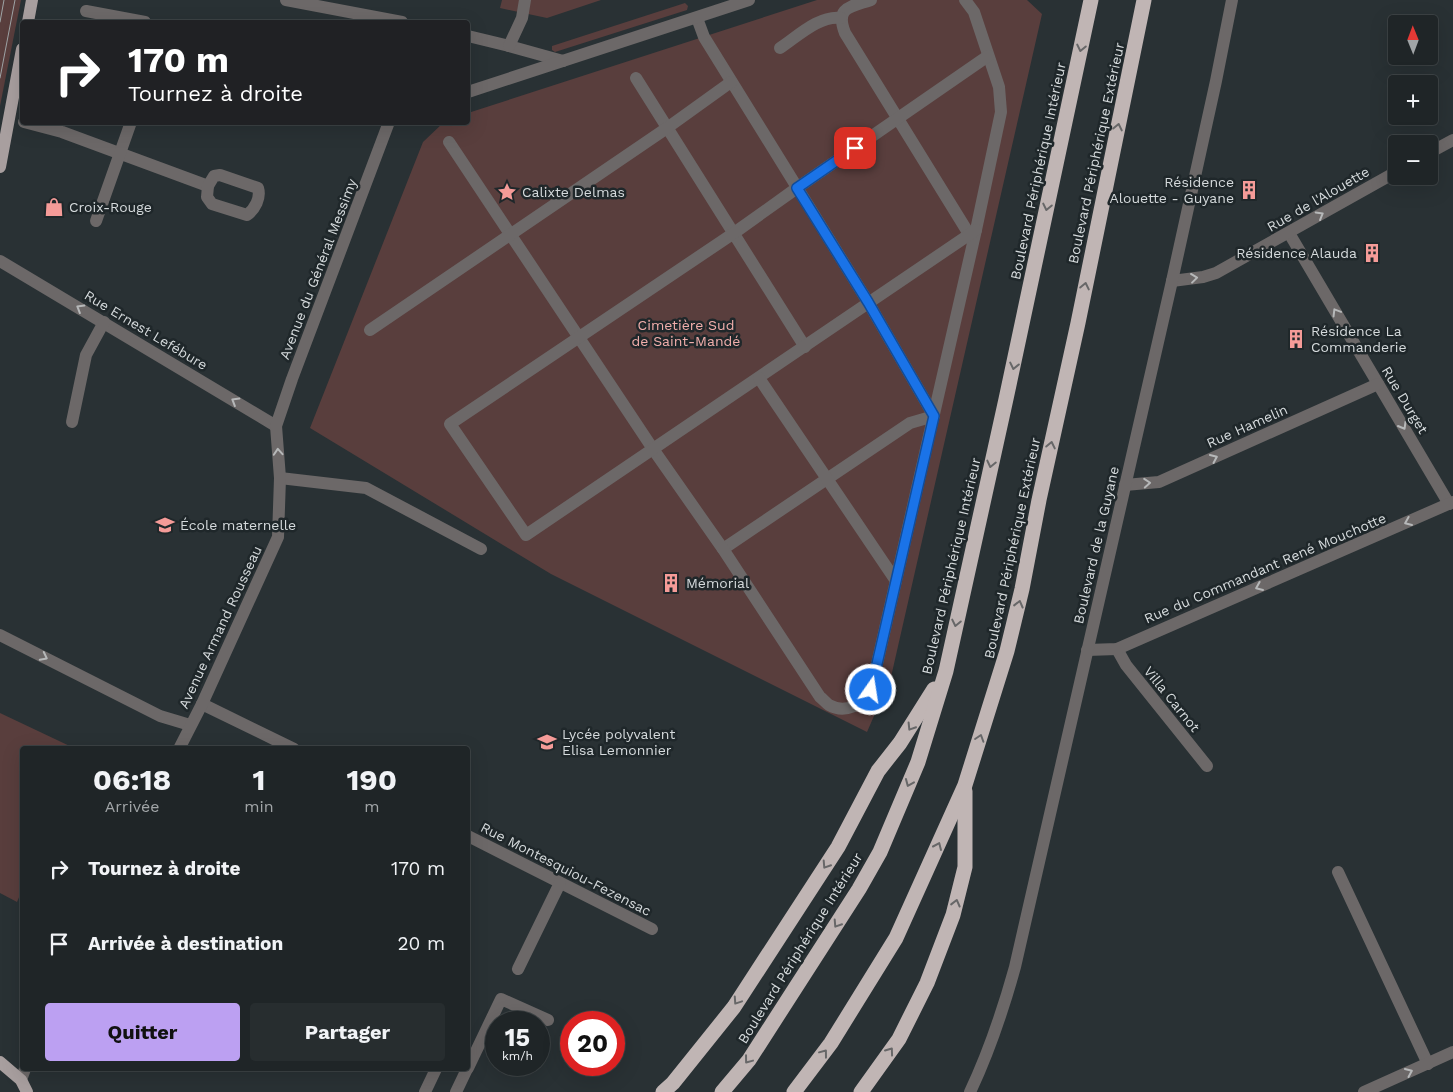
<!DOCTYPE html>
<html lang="fr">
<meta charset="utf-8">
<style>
:root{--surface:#1f2527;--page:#272d2f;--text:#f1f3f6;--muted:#a1a5a7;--line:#3c4244;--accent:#bca0f2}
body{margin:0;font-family:"Work Sans",sans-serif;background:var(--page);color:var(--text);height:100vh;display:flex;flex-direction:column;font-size:19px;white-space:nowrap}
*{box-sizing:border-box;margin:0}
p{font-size:16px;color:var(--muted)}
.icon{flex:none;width:28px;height:28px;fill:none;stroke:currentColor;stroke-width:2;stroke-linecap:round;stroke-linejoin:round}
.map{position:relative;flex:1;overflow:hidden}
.drawer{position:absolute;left:20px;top:746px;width:450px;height:325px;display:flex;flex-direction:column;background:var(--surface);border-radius:5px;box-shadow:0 5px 20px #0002,0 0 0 1px var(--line)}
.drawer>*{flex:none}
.guide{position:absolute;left:20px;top:20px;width:450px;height:105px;border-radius:5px;box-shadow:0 5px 20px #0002,0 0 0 1px var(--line);background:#202124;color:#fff;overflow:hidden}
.needle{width:32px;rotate:359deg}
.controls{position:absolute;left:1388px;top:15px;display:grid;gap:10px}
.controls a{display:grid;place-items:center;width:50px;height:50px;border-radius:5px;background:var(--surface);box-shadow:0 5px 20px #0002,0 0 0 1px var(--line);font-size:25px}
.speed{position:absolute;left:485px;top:1011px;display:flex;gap:10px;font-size:25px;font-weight:700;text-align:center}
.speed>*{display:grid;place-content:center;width:65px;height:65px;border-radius:50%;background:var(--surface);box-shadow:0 5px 20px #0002,0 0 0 1px var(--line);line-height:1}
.speed small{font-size:12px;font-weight:400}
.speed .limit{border:8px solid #d22;background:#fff;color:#111}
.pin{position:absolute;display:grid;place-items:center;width:42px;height:42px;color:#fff;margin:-21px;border-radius:10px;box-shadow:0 2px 8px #0006}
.me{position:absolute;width:55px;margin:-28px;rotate:13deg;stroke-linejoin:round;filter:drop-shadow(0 0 4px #0008)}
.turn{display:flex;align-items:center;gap:18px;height:105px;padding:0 25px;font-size:22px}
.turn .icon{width:65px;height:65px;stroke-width:2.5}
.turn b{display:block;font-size:35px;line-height:42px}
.eta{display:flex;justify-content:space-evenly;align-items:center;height:85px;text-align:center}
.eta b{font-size:30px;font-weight:700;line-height:35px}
.primary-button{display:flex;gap:10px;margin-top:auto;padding:10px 25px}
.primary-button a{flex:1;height:58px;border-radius:5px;background:var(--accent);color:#111;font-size:20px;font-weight:700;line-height:58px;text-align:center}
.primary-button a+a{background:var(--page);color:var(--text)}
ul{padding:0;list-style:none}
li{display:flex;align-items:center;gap:15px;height:75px;padding:0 25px}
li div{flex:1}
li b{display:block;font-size:19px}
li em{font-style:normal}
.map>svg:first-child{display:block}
.green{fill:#593e3d}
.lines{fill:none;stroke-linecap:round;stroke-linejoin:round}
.minor{stroke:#6c6868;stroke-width:12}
.major{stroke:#a89f9f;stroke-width:12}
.highway{stroke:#c0b5b4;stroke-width:15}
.tram{stroke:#9ea4a6;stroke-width:1}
.oneway{stroke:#676768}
.oneway2{stroke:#b6b8b9}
.route-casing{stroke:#114b97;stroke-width:12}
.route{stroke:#1a73e8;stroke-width:9}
.labels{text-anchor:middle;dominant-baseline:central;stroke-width:5;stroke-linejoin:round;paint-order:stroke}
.street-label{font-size:14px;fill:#d5dadc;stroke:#1f272a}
.poi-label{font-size:14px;fill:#d5dadc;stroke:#1f272a;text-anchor:start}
.park-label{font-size:14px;fill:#f1aeab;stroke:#1f272a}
</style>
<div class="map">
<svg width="1453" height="1092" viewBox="0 0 1453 1092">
<rect width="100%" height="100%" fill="#293134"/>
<g class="green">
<polygon points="0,0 21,0 0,106"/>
<polygon points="502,0 601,0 547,18 500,8"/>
<polygon points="817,0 1027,0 1042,14 891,677 867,732 551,574 310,428 423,142 443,123 468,122 468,113"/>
<polygon points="685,3 688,6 687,10 555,52 552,50 552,46"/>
<polygon points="0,713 76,749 22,749 22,890 17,902 0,893"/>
</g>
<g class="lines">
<g class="minor">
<polyline points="286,0 402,22"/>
<path d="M871 0C850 7 835 7 845 33L969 234"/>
<polyline points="86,11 145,22"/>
<polyline points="697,18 704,37 868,302 934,416 910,423 723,549"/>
<polyline points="468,36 509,46 563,61"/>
<polyline points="509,46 522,18 525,0"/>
<path d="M780 48C797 37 819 15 841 18"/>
<polyline points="636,78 805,347"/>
<polyline points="468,92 749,0"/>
<polyline points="24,122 62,132 208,186"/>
<path d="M449 142 653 449 723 549 820 697C823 699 826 703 829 705 845 714 863 705 871 690L976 230 1001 112 999 87 974 12 965 0"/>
<polyline points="1429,153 1453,140"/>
<path d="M220 175 258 188C261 198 255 209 247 215L212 204 207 197 208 186 214 176Z"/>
<polyline points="96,221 131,122"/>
<polyline points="976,230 526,535 450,424 734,233 797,188 988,56"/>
<polyline points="1289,233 1449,504"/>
<polyline points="0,261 276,426"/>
<polyline points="1172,281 1203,277 1216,273 1396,172"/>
<polyline points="370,330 667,128 731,82"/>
<polyline points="759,378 896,581"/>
<polyline points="72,422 86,355 104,322"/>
<polyline points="280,478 366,488 481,549"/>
<polyline points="1125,485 1159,482 1378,384"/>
<polyline points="0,635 160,716 190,725"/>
<polyline points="1117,649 1126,665 1207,766"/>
<polyline points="1087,650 1117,649 1453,502"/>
<polyline points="202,704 294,749"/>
<polyline points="179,749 202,704 278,537 280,478 276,426 292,379 389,122"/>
<polyline points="468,836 652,929"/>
<polyline points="1338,872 1428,1064"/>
<polyline points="518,969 560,883"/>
<polyline points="468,1068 501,999 548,1020"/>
<polyline points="21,1080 25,1069"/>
<polyline points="425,1092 436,1069"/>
<polyline points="456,1092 467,1069"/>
<path d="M970 1092C989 1052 1003 1010 1015 967L1172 281 1216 81 1232 0"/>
<polyline points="1364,1092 1453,1052"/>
</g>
<g class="major">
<polyline points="28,22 32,0"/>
<polyline points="0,167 22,49"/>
<polyline points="0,1062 21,1080 27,1092"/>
</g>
<g class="highway">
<polyline points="663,1092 673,1083 734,1007 838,847 878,771 900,743 934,689"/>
<polyline points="722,1092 749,1060 859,889 880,852 918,762 946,671 1006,399 1091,0"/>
<polyline points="794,1092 831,1043 896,938 965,785 1007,651 1022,589 1039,500 1078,323 1144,0"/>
<polyline points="861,1092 899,1039 927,983 953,915 965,867 965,791"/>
</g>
<g class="tram">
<polyline points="0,22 4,0"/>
<polyline points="0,78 15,0"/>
</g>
</g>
<defs><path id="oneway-chevron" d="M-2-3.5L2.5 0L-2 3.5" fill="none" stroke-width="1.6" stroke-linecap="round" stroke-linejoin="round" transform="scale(1.25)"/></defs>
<g class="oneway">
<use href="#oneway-chevron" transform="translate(1081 48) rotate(102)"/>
<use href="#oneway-chevron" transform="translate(1118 127) rotate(-78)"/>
<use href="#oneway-chevron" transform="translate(1047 207) rotate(102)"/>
<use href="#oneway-chevron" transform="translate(1085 286) rotate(-78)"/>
<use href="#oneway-chevron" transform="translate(1014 366) rotate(102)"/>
<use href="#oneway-chevron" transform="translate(1051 445) rotate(-78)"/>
<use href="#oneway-chevron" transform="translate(991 464) rotate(103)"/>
<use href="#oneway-chevron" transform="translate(1019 604) rotate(-76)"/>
<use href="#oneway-chevron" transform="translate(956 623) rotate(102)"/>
<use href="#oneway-chevron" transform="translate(911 727) rotate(122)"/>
<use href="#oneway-chevron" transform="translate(980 738) rotate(-72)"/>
<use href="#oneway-chevron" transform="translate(909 783) rotate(113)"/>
<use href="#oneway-chevron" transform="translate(938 846) rotate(-66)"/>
<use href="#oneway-chevron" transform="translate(826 865) rotate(123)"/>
<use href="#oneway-chevron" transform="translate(956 903) rotate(-76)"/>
<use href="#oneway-chevron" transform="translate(837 924) rotate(123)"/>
<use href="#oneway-chevron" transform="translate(737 1001) rotate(124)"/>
<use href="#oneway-chevron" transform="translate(890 1051) rotate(-54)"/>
<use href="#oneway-chevron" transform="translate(824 1053) rotate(-53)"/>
<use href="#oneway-chevron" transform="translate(748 1060) rotate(127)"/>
</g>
<g class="oneway2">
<use href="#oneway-chevron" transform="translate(1320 215) rotate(-30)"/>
<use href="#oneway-chevron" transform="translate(1194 278) rotate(-7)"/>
<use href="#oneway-chevron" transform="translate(80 308) rotate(-149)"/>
<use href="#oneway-chevron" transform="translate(1336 312) rotate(-121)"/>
<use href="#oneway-chevron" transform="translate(235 401) rotate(-149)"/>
<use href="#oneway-chevron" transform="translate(1403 426) rotate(60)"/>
<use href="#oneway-chevron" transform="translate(278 452) rotate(-94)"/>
<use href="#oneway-chevron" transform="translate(1214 458) rotate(-24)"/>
<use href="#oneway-chevron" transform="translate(1147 483) rotate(-4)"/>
<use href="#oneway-chevron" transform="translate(1408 522) rotate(157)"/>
<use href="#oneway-chevron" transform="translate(1259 587) rotate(157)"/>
<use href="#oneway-chevron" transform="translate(44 657) rotate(27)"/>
<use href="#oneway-chevron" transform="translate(1409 1072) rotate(-24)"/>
</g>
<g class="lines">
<g class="route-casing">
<polyline id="route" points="855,148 797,188 868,302 934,416 871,690"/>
</g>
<use href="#route" class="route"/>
</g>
<defs>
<g id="building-bare" transform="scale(1.5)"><path d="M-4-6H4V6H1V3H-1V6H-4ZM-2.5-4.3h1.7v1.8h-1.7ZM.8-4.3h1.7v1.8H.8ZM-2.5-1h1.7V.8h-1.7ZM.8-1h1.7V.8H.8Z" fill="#f59b98" stroke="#1f272a" stroke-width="2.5" paint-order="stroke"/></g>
<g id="sight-bare" transform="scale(1.5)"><path d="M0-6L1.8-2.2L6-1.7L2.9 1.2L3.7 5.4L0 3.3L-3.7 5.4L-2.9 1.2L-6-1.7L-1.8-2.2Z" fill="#f59b98" stroke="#1f272a" stroke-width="2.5" paint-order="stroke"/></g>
<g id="shop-bare" transform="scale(1.5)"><path d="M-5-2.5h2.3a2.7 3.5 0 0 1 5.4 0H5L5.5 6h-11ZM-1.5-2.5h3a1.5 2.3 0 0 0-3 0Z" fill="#f59b98" stroke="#1f272a" stroke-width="2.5" paint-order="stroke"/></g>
<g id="school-bare" transform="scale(1.5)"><path d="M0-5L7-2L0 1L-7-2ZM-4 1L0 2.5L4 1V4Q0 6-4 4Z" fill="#f59b98" stroke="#1f272a" stroke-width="2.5" paint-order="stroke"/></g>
</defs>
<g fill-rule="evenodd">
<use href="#building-bare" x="1249" y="190"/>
<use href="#sight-bare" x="507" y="192"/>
<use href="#shop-bare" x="54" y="207"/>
<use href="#building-bare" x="1372" y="253"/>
<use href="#building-bare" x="1296" y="339"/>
<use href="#school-bare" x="165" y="525"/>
<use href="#building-bare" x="671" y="583"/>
<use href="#school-bare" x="547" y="742"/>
</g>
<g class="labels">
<g class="street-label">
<text transform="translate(1096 153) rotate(-78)">Boulevard Périphérique Extérieur</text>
<text transform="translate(1038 171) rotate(-78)">Boulevard Périphérique Intérieur</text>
<text transform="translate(1318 199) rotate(-30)">Rue de l'Alouette</text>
<text transform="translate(318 269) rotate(-69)">Avenue du Général Messimy</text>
<text transform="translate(146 330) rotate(31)">Rue Ernest Lefébure</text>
<text transform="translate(1405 400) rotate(59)">Rue Durget</text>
<text transform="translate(1247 426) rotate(-24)">Rue Hamelin</text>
<text transform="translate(1096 545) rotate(-77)">Boulevard de la Guyane</text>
<text transform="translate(1012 548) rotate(-78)">Boulevard Périphérique Extérieur</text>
<text transform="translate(951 566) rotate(-77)">Boulevard Périphérique Intérieur</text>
<text transform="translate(1265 568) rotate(-23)">Rue du Commandant René Mouchotte</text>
<text transform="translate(220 627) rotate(-65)">Avenue Armand Rousseau</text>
<text transform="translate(1172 699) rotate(51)">Villa Carnot</text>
<text transform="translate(566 869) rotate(27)">Rue Montesquiou-Fezensac</text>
<text transform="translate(800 948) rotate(-58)">Boulevard Périphérique Intérieur</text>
</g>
<g class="poi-label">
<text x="1234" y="182" text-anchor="end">Résidence<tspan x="1234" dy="16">Alouette - Guyane</tspan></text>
<text x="522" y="192">Calixte Delmas</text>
<text x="69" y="207">Croix-Rouge</text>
<text x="1357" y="253" text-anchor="end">Résidence Alauda</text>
<text x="1311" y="331">Résidence La<tspan x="1311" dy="16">Commanderie</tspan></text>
<text x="180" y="525">École maternelle</text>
<text x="686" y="583">Mémorial</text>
<text x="562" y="734">Lycée polyvalent<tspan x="562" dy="16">Elisa Lemonnier</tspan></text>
</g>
<g class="park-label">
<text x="686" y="325">Cimetière Sud<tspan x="686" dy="16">de Saint-Mandé</tspan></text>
</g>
</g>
</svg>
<div class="controls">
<a><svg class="needle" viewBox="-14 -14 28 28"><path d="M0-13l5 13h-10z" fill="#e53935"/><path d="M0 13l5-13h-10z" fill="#a1a5a7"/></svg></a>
<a>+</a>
<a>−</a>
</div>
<div class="speed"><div>15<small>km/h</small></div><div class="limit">20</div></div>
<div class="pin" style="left:855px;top:148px;background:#d93025"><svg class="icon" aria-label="arrive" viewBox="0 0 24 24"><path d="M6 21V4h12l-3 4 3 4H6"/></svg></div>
<svg class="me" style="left:871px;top:690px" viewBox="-20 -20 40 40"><circle r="17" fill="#1a73e8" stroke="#fff" stroke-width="3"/><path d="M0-11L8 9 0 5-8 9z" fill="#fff"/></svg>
<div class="guide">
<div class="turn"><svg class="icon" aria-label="right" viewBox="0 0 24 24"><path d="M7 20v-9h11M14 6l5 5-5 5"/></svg><div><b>170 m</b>Tournez à droite</div></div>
</div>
<section class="drawer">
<div class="eta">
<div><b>06:18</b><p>Arrivée</p></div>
<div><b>1</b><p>min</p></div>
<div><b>190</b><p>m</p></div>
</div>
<ul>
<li><svg class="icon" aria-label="right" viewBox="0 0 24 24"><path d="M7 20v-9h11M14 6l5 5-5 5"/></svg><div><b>Tournez à droite</b></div><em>170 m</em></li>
<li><svg class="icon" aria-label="arrive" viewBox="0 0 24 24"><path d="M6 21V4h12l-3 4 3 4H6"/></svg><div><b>Arrivée à destination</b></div><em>20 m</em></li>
</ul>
<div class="primary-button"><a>Quitter</a><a>Partager</a></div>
</section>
</div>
